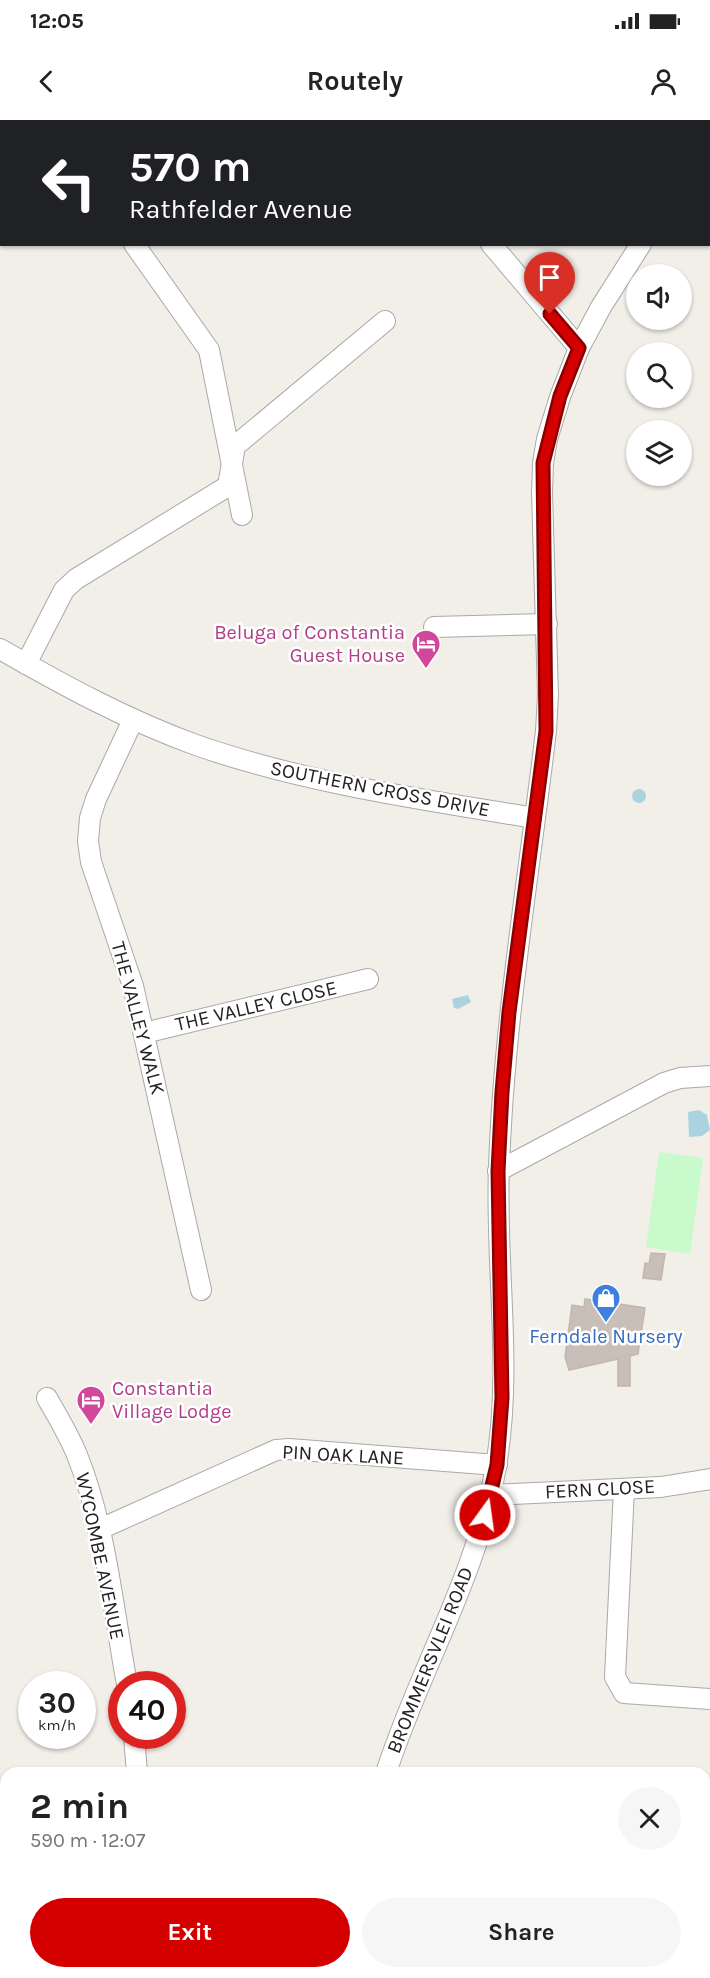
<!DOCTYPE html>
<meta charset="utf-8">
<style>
:root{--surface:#fff;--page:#f6f6f6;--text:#222;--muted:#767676;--accent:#d40000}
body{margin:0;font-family:Karla,sans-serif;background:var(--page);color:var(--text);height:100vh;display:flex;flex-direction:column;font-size:22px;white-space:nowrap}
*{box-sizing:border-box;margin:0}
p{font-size:20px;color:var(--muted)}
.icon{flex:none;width:33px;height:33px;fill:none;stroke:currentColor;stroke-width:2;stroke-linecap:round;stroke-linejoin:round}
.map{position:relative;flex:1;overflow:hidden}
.panel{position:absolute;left:0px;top:1647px;width:711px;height:212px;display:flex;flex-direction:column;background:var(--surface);border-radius:18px 18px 0 0;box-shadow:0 2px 4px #0004}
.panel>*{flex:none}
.guide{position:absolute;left:0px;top:0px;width:711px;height:126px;box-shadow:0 2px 4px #0004;background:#202124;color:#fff;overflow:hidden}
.fabs{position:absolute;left:626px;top:144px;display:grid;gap:12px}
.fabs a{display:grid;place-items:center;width:66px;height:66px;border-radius:50%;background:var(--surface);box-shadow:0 2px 4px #0004;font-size:30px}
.speed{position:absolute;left:18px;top:1551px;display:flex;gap:12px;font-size:30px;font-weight:700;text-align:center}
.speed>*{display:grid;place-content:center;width:78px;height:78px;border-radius:50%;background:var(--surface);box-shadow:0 2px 4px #0004;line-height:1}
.speed small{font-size:15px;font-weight:400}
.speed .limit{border:9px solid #d22;background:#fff;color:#111}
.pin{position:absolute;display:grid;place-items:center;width:51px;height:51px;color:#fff;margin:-62px -26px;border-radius:50% 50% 50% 0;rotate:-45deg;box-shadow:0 0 6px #0007}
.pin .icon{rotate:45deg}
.me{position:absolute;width:66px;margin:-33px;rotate:14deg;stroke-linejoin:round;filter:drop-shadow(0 0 4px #0008)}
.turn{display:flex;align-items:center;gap:21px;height:126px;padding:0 30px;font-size:27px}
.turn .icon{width:78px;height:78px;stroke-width:2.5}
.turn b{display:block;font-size:42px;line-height:51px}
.round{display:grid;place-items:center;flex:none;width:63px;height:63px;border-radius:32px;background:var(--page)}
.head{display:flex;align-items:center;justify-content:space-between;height:102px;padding:0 30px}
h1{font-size:36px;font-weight:700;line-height:45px}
.button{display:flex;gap:12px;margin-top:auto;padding:12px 30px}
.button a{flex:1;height:69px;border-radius:36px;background:var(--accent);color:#fff;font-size:24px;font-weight:700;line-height:69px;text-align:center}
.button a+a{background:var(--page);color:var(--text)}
.status{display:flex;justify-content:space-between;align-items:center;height:42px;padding:0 30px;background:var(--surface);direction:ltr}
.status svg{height:16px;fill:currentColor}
header{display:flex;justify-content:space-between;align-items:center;height:78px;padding:0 30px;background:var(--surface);font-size:27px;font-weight:700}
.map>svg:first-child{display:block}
.park{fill:#c8facc}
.water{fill:#aad3df}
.building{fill:#c7bfb8;stroke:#c4b6ab;stroke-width:1.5}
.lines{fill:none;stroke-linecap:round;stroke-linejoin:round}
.minor-casing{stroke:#a9a9a9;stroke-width:22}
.minor{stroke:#fff;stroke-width:20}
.route-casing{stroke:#8a0000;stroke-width:15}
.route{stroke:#d40000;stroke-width:10}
.labels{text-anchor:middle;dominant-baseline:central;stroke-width:5;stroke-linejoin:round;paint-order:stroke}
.hotel-label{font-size:20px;fill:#b23c85;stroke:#fff;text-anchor:end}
.street-label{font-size:20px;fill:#222;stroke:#fff}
.shop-label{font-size:20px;fill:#366cbe;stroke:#fff}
</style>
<div class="status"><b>12:05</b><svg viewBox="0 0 49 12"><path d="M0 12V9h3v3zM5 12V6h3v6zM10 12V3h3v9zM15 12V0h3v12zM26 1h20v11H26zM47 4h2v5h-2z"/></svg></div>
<header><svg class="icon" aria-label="back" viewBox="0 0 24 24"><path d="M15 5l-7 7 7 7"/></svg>Routely<svg class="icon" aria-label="person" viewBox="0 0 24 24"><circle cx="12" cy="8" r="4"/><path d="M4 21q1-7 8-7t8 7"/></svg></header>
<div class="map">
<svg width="710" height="1858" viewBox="0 0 710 1858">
<rect width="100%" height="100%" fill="#f2efe9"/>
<polygon class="park" points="659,1032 703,1038 690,1134 646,1127"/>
<g class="water">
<circle cx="639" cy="676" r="7"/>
<polygon points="468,875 471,882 458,889 454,888 452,879"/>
<polygon points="699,990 707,995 710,1010 702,1016 689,1017 688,992"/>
</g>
<g class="building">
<polygon points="651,1133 665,1134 661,1160 643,1158 645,1143 649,1144"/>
<polygon points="585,1179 645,1188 638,1234 630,1236 630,1266 618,1266 618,1239 569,1250 565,1237 572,1185 584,1187"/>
</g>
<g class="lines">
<g class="minor-casing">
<g id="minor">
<polyline points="387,0 388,2"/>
<polyline points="56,2 58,0"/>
<polyline points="580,2 582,0"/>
<polyline points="699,2 699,0"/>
<polyline points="134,124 209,230 242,395"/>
<polyline points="491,124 579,228"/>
<polyline points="434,507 547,504"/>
<path d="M0 529C63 565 127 600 196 625 305 663 420 679 534 698"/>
<polyline points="26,544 64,470 76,459 228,366 235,326 385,201"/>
<polyline points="133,600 96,679 90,698 88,721 91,742 133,866 201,1170"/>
<polyline points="144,913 368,859"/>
<polyline points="498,1051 664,963 680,958 710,956"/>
<path d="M47 1278C58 1297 69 1315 77 1335 106 1407 113 1489 127 1564"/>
<polyline points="624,1369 615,1557 624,1573 710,1579"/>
<polyline points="490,1375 661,1367 710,1359"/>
<polyline points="98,1410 276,1330 289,1329 497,1345"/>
<polyline points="134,1616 137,1653"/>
<path d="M386 1653C419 1550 478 1454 496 1346 513 1248 495 1146 499 1047 504 900 529 756 546 611L548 575 542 373 543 343 547 319 560 277 579 228 601 187 641 124"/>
<polyline points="705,1808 710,1809"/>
<polyline points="146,1852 146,1858"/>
<polyline points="362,1852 362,1858"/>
<polyline points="0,1857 4,1858"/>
<polyline points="623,1858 623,1852"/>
</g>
</g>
<use href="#minor" class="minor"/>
</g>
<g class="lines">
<g class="route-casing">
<polyline id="route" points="485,1395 497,1345 502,1278 498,1051 502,972 509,892 546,611 543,343 560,276 579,228 550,194"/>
</g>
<use href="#route" class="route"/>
</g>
<defs>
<g id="hotel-pin" transform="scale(1.5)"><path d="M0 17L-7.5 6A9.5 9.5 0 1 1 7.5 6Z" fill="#d1479c" stroke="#fff"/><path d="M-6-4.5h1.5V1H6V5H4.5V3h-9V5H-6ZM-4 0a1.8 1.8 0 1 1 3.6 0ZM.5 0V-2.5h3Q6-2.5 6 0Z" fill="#fff"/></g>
<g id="shop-pin" transform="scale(1.5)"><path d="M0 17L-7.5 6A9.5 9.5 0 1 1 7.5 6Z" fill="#3f7fe0" stroke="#fff"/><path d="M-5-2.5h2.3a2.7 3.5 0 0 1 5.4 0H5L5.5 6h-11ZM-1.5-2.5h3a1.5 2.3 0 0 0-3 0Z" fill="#fff"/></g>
</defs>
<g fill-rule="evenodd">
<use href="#hotel-pin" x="426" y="524"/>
<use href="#shop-pin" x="606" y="1178"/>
<use href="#hotel-pin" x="91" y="1280"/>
</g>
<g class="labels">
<g class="hotel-label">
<text x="405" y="512">Beluga of Constantia<tspan x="405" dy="23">Guest House</tspan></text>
<text x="112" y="1268" text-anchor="start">Constantia<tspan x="112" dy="23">Village Lodge</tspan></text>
</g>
<g class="street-label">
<text transform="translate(380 669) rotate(11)">SOUTHERN CROSS DRIVE</text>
<text transform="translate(256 886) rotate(-13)">THE VALLEY CLOSE</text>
<text transform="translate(138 898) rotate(75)">THE VALLEY WALK</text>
<text transform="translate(343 1335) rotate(3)">PIN OAK LANE</text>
<text transform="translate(600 1369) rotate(-3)">FERN CLOSE</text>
<text transform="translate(100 1436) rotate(78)">WYCOMBE AVENUE</text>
<text transform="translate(430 1540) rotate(-68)">BROMMERSVLEI ROAD</text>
</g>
<g class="shop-label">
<text x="606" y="1216">Ferndale Nursery</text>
</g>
</g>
</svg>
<div class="fabs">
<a><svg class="icon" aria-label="sound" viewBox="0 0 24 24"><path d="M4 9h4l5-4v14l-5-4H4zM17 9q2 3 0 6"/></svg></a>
<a><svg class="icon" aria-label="search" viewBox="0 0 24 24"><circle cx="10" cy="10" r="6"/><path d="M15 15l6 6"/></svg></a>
<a><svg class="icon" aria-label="layers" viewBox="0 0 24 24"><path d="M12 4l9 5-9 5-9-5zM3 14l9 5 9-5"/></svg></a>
</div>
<div class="speed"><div>30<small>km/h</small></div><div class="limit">40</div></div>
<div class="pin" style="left:550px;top:194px;background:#d93025"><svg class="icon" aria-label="arrive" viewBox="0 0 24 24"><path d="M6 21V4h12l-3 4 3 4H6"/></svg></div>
<svg class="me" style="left:485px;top:1395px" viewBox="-20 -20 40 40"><circle r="17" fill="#d40000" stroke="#fff" stroke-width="3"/><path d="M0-11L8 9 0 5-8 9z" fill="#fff"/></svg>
<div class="guide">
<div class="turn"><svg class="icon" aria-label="left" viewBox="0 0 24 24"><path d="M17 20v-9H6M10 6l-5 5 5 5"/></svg><div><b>570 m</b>Rathfelder Avenue</div></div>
</div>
<section class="panel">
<div class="head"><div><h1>2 min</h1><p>590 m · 12:07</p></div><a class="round"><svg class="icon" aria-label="close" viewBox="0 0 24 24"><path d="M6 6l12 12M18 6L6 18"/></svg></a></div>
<div class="button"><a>Exit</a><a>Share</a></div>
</section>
</div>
